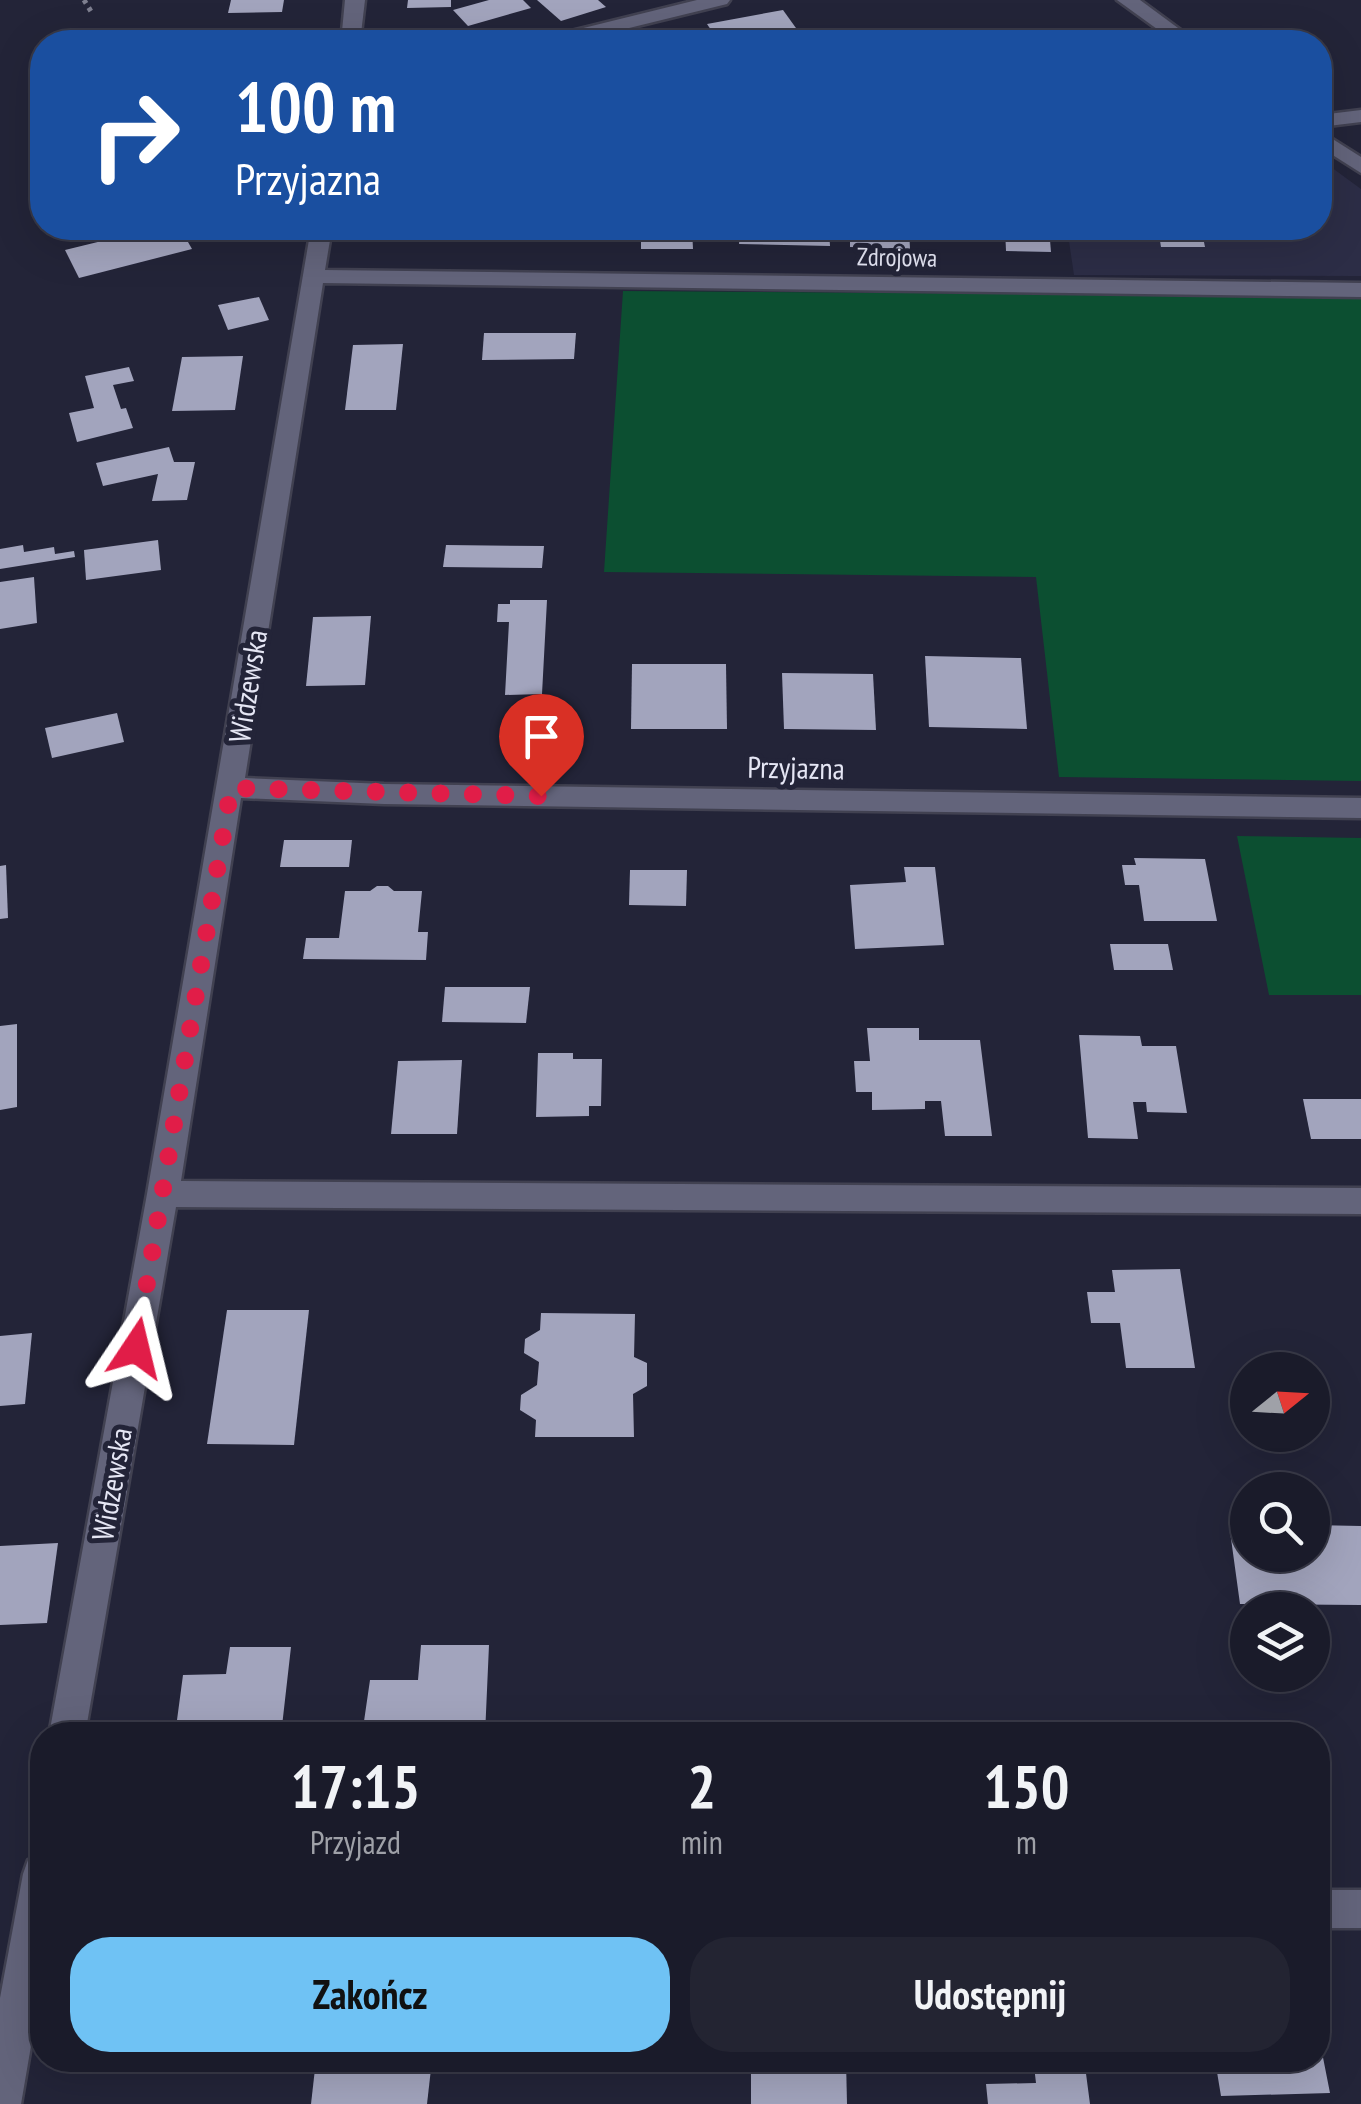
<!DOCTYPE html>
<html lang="pl">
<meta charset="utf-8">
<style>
:root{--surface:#1a1b2a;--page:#232432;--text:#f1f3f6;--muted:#9fa1a8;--line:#383947;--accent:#6fc2f4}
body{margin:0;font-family:"PT Sans Narrow",sans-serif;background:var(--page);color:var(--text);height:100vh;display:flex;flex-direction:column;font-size:38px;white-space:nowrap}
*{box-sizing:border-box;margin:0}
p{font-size:32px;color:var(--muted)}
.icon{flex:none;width:55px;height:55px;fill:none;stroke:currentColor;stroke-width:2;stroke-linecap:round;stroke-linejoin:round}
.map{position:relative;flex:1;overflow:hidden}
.side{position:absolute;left:30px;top:1722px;width:1300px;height:350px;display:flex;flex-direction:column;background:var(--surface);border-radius:40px;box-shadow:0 10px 40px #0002,0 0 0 2px var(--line)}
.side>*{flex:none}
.banner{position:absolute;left:30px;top:30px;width:1302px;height:210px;border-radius:40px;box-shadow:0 10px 40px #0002,0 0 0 2px var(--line);background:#1a4fa0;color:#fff;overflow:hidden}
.needle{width:65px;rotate:72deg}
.controls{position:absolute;left:1230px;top:1352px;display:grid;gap:20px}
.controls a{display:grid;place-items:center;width:100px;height:100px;border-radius:50%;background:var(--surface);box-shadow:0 10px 40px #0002,0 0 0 2px var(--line);font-size:50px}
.pin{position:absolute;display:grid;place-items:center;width:85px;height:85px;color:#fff;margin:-102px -42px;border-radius:50% 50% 50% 0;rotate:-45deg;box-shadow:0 0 10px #0007}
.pin .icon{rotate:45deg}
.me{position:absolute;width:110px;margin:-55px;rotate:10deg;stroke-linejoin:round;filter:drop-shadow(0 0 8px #0008)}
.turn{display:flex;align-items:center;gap:35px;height:210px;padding:0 40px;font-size:45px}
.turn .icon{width:130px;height:130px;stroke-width:2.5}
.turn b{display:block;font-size:70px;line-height:85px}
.eta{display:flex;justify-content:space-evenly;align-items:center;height:170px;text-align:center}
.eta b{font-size:60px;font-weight:700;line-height:70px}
.button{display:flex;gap:20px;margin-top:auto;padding:20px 40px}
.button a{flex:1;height:115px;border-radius:40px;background:var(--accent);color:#111;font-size:40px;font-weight:700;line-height:115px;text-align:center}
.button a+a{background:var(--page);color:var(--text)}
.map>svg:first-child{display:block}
.built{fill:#2c2d46}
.green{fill:#0c4f31}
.building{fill:#a2a4bd}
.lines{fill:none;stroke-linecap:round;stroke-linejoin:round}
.minor-casing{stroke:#414151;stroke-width:5}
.path{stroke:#7e7f90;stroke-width:5;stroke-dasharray:4 5;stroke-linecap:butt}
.minor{fill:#63647b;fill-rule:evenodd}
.route{stroke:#e11d48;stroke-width:18;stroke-dasharray:0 32.4}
.labels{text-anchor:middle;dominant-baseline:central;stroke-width:10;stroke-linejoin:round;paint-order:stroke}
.far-street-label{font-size:25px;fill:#e5e6f4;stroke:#232438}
.street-label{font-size:30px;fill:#e5e6f4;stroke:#232438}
</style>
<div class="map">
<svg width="1361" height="2104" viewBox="0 0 1361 2104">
<rect width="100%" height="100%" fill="#232438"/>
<polygon class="built" points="1320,159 1361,189 1361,276 1074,275 1067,228 1320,228"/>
<g class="green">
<polygon points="623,291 1361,296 1361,781 1059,777 1036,577 604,572"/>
<polygon points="1237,836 1361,838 1361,995 1269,995"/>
</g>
<g class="building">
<polygon points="231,0 284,0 282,12 228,13"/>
<polygon points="408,0 451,0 451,7 407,8"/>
<polygon points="489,0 523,0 531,8 468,26 453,10"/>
<polygon points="537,0 598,0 606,7 561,21"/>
<polygon points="783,10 806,42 719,42 707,24"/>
<polygon points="954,31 961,42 895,42 894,39"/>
<polygon points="155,228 180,228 192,249 79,278 65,250"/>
<polygon points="374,228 440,228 438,239 372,239"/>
<polygon points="641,228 692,228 693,249 641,249"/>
<polygon points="740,228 829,228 830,246 739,244"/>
<polygon points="850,228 909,228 910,249 850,247"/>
<polygon points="1005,228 1049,228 1051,252 1006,251"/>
<polygon points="1158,228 1201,228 1205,247 1161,247"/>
<polygon points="259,297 269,320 228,330 218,305"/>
<polygon points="484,333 576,333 574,359 482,360"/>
<polygon points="403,344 396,410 345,410 353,345"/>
<polygon points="243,356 235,410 172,411 182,357"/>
<polygon points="129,367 134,381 113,385 121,409 126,408 133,428 77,442 69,413 94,408 85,376"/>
<polygon points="169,447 174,462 195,462 187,500 152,501 158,474 103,486 96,463"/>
<polygon points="158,540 161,570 86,580 84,550"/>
<polygon points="23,545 24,552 54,547 55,554 74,551 75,557 0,569 0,549"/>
<polygon points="446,545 544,546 542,568 443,567"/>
<polygon points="34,577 37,623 0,629 0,582"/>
<polygon points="510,600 547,600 542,694 505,695 509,622 497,622 498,604 510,604"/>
<polygon points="371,616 365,685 306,686 313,617"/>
<polygon points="925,656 1021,658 1027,729 929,727"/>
<polygon points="632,664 726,664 727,729 631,729"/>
<polygon points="782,673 873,674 876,730 784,729"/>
<polygon points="117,713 124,742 52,758 45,728"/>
<polygon points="284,840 352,840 349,867 280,867"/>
<polygon points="1134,858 1205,859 1217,921 1144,921 1139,885 1125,885 1122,865 1136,865"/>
<polygon points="6,865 8,918 0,919 0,866"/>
<polygon points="904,867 935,867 944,945 855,949 850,885 906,882"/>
<polygon points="630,870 687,870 686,906 629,905"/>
<polygon points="377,886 388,886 394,891 422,891 418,932 428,932 426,960 303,959 306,938 339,938 345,891 370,891"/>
<polygon points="1110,944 1168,944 1173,970 1114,970"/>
<polygon points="445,987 530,987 526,1023 442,1022"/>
<polygon points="17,1024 17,1107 0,1110 0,1026"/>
<polygon points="867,1028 919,1028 919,1040 980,1040 992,1136 945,1136 941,1101 925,1101 925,1109 872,1110 872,1092 856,1092 854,1061 870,1061"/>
<polygon points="1079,1035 1140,1036 1142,1046 1176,1046 1187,1113 1147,1112 1146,1102 1133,1102 1138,1139 1088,1138"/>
<polygon points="538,1053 573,1053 573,1059 602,1059 601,1106 589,1106 589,1116 536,1117"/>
<polygon points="462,1060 457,1134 391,1134 398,1061"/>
<polygon points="1303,1099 1361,1099 1361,1139 1311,1139"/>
<polygon points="1180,1269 1195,1368 1126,1368 1120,1323 1091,1323 1087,1292 1115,1292 1112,1270"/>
<polygon points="227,1310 309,1310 294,1445 207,1444"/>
<polygon points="541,1313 635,1314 634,1357 647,1363 647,1386 633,1394 634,1437 535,1437 536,1420 520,1410 521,1395 537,1385 539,1362 524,1353 525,1339 540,1330"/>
<polygon points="32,1333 25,1404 0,1406 0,1336"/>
<polygon points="1229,1524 1248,1524 1248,1555 1312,1555 1312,1525 1361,1526 1361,1605 1240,1604"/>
<polygon points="58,1543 47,1623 0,1625 0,1546"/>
<polygon points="421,1645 489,1645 485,1735 362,1735 370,1680 418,1680"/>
<polygon points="230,1647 291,1647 281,1735 175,1735 183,1675 226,1674"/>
<polygon points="1318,2032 1330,2093 1221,2096 1215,2060 1318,2060"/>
<polygon points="316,2060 432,2060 427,2104 311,2104"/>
<polygon points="751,2060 846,2060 847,2104 751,2104"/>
<polygon points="1034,2066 1085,2066 1090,2104 988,2104 986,2084 1036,2083"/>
</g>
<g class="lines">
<g class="minor-casing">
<g id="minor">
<polygon points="345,0 365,0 360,42 341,42"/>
<polygon points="697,0 730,0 727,4 572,42 540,42 543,38"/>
<polygon points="1117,0 1140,0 1197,42 1175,42"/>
<polygon points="1361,110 1361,122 1320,127 1320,115"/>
<polygon points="1320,131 1361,157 1361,173 1320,147"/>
<polygon points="311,228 332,228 325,270 1361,283 1361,297 323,283 245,778 384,784 1361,798 1361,818 384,804 241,798 181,1181 1361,1188 1361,1214 176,1207 85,1735 49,1735 147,1194"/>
<polygon points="42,1855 42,1982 21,2104 0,2104 0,1998 23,1874 28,1860"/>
<rect x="1318" y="1890" width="43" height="38"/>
</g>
</g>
<polyline class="path" points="84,0 92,13"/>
<use href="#minor" class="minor"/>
</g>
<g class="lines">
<polyline class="route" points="136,1348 231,788 541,796"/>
</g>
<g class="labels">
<g class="far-street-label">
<text transform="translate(897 257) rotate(1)">Zdrojowa</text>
</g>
<g class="street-label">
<text transform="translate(247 686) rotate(-81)">Widzewska</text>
<text transform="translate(796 767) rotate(1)">Przyjazna</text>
<text transform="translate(111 1484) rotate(-80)">Widzewska</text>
</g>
</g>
</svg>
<div class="controls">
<a><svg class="needle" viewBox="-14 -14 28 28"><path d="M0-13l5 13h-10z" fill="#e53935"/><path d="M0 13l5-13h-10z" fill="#9fa1a8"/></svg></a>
<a><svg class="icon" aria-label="search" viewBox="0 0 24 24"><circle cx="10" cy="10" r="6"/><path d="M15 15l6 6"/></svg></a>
<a><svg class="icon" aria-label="layers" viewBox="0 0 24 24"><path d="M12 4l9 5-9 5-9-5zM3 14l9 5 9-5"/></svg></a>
</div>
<div class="pin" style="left:541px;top:796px;background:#d93025"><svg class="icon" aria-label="arrive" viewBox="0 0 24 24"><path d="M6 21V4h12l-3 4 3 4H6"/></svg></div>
<svg class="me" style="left:136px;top:1348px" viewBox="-20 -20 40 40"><path d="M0-17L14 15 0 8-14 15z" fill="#e11d48" stroke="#fff" stroke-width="4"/></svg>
<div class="banner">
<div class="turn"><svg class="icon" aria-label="right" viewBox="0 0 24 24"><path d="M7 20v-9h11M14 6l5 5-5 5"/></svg><div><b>100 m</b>Przyjazna</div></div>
</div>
<section class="side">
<div class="eta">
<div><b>17:15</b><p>Przyjazd</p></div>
<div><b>2</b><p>min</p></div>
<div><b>150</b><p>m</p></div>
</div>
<div class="button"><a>Zakończ</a><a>Udostępnij</a></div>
</section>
</div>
